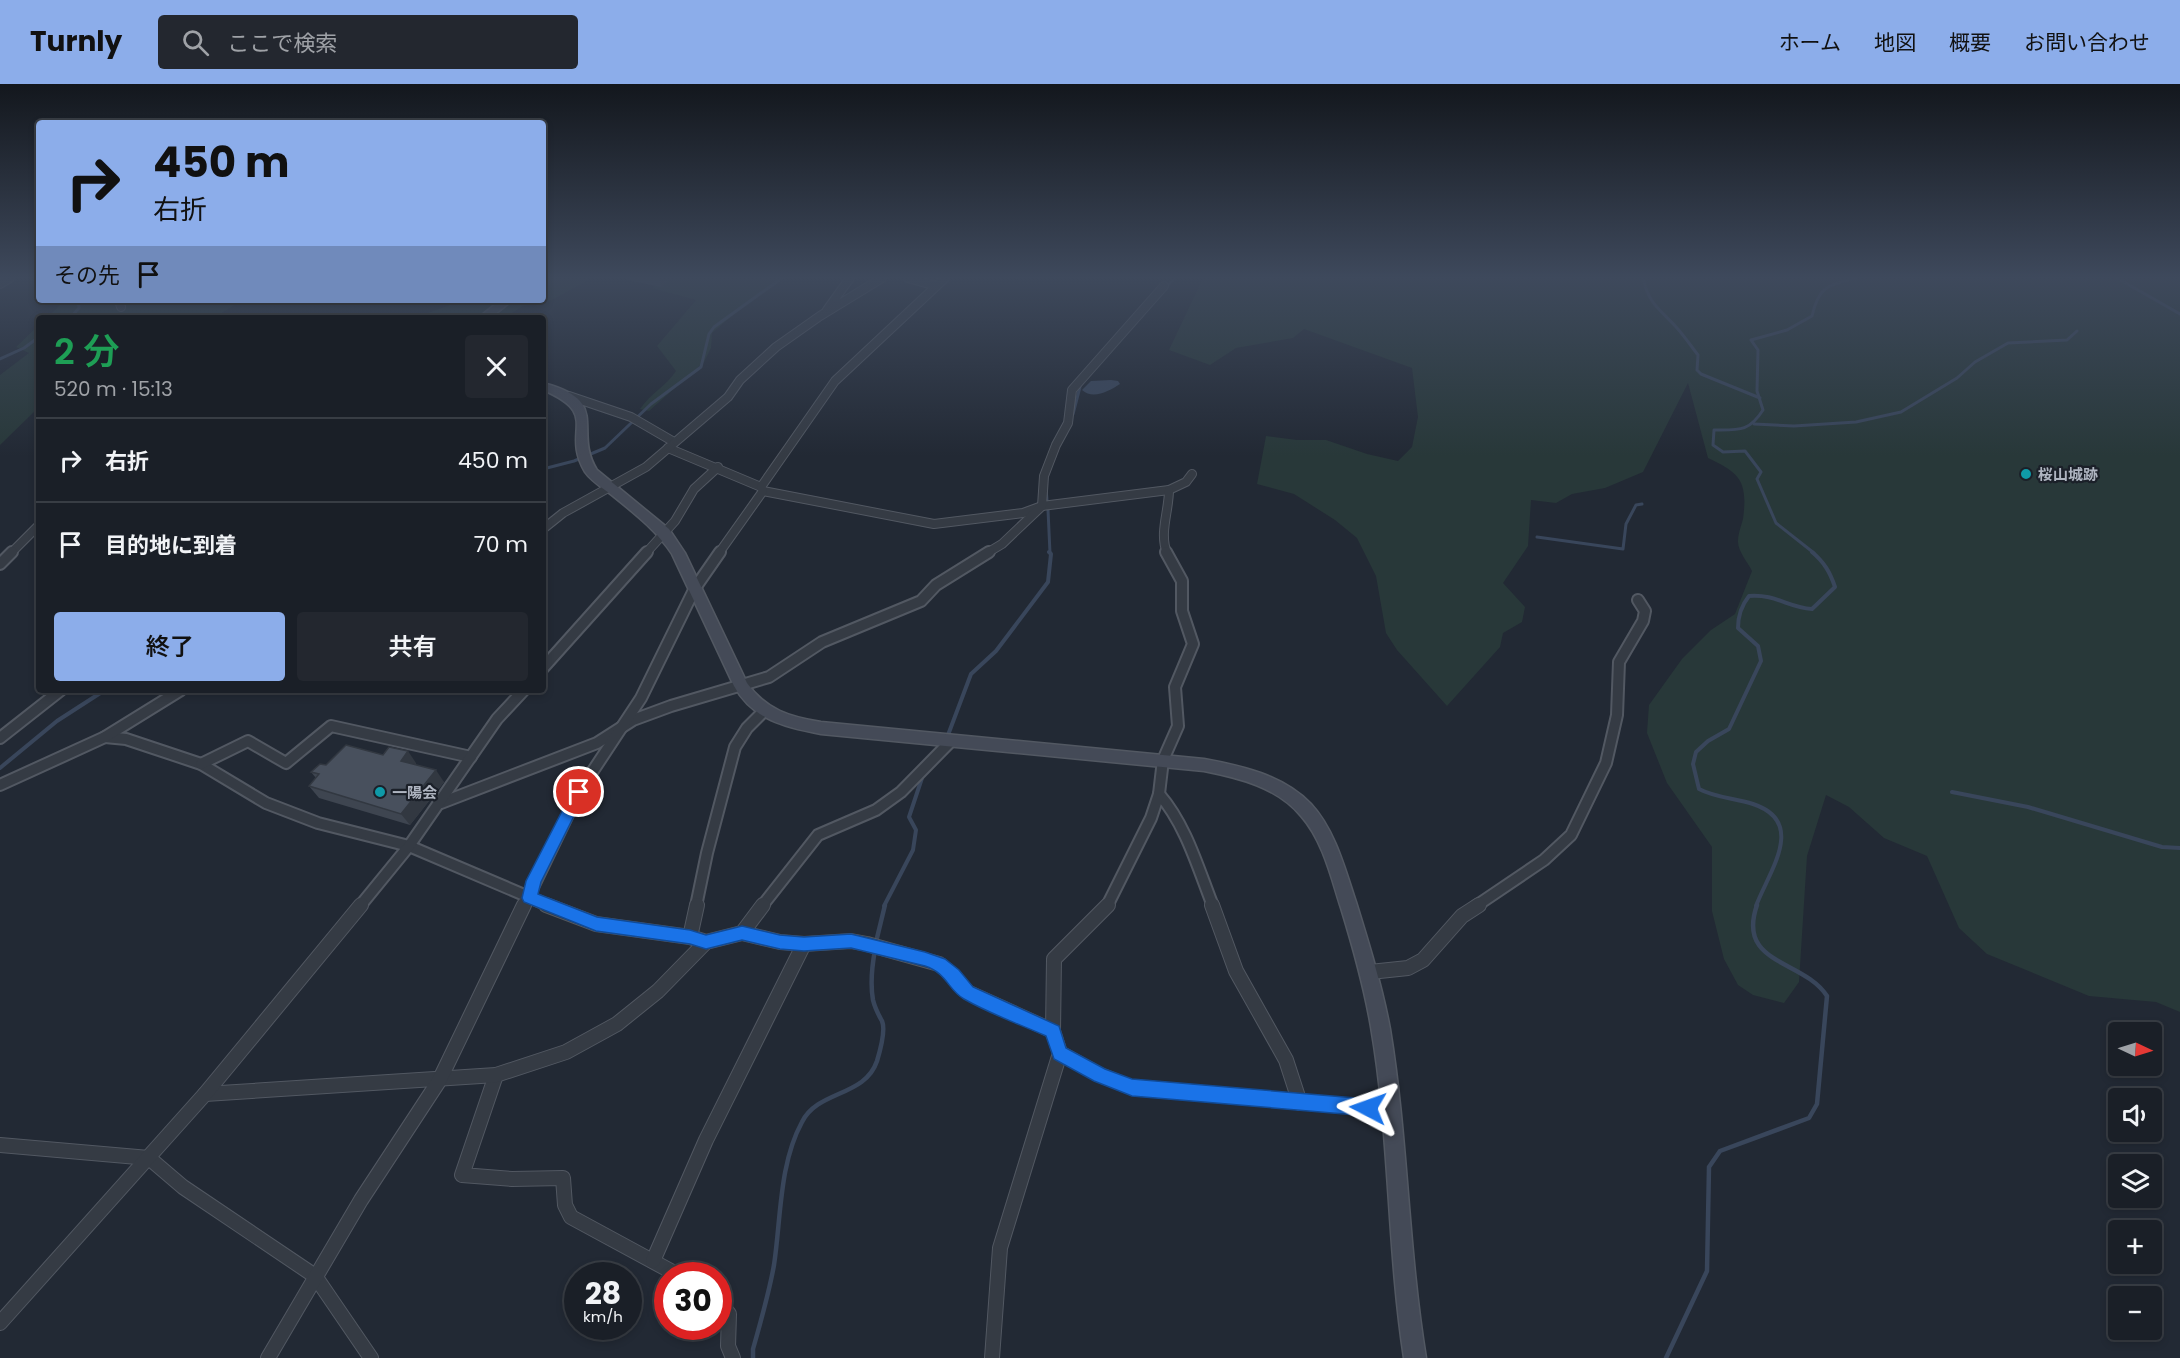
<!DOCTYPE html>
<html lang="ja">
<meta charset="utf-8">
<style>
:root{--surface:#1a1f27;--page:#23272f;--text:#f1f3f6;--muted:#9fa2a7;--line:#383d44;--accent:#8cadea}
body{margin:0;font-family:Poppins,"Noto Sans JP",sans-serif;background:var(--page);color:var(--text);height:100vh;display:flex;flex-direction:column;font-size:22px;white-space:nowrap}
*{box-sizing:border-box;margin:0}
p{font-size:20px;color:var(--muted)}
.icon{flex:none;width:33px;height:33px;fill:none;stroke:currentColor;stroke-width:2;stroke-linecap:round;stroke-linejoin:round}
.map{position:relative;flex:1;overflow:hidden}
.panel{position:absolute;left:36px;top:231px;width:510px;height:378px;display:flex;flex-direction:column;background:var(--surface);border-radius:6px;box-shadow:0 3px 9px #0003,0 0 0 2px var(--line)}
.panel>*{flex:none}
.hud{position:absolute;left:36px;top:36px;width:510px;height:183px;border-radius:6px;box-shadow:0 3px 9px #0003,0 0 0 2px var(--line);background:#8cadea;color:#111;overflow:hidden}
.needle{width:39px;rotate:94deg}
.fabs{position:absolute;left:2108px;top:938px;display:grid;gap:12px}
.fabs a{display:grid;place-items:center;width:54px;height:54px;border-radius:6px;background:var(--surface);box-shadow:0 3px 9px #0003,0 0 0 2px var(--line);font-size:30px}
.speed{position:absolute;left:564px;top:1178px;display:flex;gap:12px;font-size:30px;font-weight:700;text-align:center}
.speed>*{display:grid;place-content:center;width:78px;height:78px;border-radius:50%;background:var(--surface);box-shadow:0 3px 9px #0003,0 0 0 2px var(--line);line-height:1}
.speed small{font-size:15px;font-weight:400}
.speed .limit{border:9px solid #d22;background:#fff;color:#111}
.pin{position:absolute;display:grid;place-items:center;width:51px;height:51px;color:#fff;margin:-26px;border:3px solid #fff;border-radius:50%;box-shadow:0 2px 6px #0007}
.me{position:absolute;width:66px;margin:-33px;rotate:274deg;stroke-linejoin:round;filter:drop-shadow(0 0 4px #0008)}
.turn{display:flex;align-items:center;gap:21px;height:126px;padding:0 18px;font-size:27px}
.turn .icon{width:78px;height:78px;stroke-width:2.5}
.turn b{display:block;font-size:42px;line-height:51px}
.then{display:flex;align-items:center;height:57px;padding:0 18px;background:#0003;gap:12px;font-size:22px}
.round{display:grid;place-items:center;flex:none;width:63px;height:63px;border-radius:6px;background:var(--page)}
.headline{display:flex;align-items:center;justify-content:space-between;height:102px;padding:0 18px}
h1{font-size:36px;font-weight:600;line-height:45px;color:#1e9e55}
.button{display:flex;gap:12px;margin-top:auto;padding:12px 18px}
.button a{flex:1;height:69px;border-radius:6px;background:var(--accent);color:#111;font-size:24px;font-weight:600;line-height:69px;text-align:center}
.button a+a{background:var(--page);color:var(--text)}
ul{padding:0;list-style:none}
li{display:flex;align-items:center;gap:18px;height:84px;padding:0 18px;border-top:2px solid var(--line)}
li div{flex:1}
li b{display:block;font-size:22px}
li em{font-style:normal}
header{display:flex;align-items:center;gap:36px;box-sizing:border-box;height:84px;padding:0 30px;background:var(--accent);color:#111}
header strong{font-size:28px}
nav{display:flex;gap:33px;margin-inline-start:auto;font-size:21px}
.search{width:420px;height:54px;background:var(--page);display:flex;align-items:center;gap:15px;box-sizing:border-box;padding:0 21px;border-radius:6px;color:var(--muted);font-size:22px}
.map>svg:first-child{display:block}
.green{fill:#283839}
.water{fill:#39465b}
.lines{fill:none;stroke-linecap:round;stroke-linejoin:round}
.stream-far2{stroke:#39465b;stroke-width:3}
.stream-far1{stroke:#39465b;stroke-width:4}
.stream{stroke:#39465b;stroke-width:4.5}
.street-far2-casing{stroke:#525862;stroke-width:10}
.street-far1-casing{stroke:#525862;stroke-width:14}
.street-casing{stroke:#525862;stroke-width:16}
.secondary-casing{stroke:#525862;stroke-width:3}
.street-far2{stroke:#353b44;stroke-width:8}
.street-far1{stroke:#353b44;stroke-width:10}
.street{stroke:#353b44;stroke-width:14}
.secondary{fill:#444a57;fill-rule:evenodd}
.wall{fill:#3e4550}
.shaded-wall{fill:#323841}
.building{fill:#48505d;stroke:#323841;stroke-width:1.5}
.route{fill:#1a73e8;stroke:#114b97;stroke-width:1.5}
.culture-dot{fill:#0f9aa8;stroke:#1b2029;stroke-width:2}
.labels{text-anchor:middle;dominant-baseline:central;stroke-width:4.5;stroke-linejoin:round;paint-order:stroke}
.poi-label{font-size:15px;font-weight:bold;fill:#afb5c1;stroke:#1b2029;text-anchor:start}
</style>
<header>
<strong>Turnly</strong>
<div class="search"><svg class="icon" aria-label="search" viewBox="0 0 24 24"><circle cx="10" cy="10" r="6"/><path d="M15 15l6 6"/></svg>ここで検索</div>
<nav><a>ホーム</a><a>地図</a><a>概要</a><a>お問い合わせ</a></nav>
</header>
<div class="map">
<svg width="2180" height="1274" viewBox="0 0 2180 1274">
<rect width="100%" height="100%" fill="#222934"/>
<g class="green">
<polygon points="543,194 592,194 552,216 523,222 504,234 414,234 464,216 543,216"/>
<path d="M667 194H784L740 225 712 249 711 264 704 278 649 327 640 325C650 310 666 302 676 287L657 262 696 216 652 204Z"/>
<path d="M1203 194H2180V928L2156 918 2089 912 1987 870 1959 844 1927 772 1884 754 1849 723 1826 711 1807 772 1799 898 1784 919 1753 911 1738 901 1724 875 1712 827V763L1667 699 1647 649 1649 621 1682 575 1711 546 1735 530 1752 487C1748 479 1738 467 1738 458 1738 450 1741 442 1743 435 1748 397 1740 389 1708 374L1688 299 1643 388 1605 404 1572 410 1556 419 1531 416 1528 462 1503 499 1525 523 1522 538 1503 549 1500 563 1447 622 1397 566 1386 549 1376 492 1357 454 1335 436 1294 410 1257 400 1266 352 1297 356H1326L1367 370 1398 377 1412 363 1418 333 1412 284 1304 245 1293 254 1236 264 1210 281 1169 266Z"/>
<polygon points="60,216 114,216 118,225 133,216 243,216 213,234 47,234 63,218"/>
<polygon points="39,241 39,323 0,361 0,291 29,269 16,263"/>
</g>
<path class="water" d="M1111 296 1118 297 1120 300C1109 307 1093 316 1082 306L1091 297Z"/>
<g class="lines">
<g class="stream-far2">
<path d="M1643 194C1649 221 1660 225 1677 244 1685 253 1691 262 1698 271L1697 286 1701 290 1760 314"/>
<polyline points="2117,194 2180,230"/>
<polyline points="1165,204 1175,194"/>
<polyline points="70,234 79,224 78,216"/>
<polyline points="0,275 24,264 39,253"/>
<polyline points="1073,330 1080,303"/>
<polyline points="1754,340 1794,342 1856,338 1901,328 1957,294 1975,278 2008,259 2067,256 2077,247"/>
<polyline points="543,385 574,377 605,364 651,320 701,283 709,250 714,243 782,194"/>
<polyline points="1046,404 1047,416"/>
<polyline points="1048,426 1050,469"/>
<polyline points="1537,453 1623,465 1626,440 1636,421 1642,420"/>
<path d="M1814 469 1776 439 1757 395 1761 388 1745 367 1723 368 1713 361 1714 346C1739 346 1749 348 1763 326L1757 307 1758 266 1751 256 1787 246 1812 232C1819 202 1827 202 1855 194"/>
</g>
<g class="stream-far1">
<polyline points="948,651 971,590 996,567 1048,498 1051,470 1049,468"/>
<polyline points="0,684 57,637 105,606"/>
<polyline points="1952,708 2028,723 2162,763 2180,764"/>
<polyline points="884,822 913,766 916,746 909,733 922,694"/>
<path d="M1756 822C1768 789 1808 738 1753 720 1735 714 1716 714 1699 705L1693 680 1696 668 1708 657 1729 645 1761 577 1758 562 1738 544C1738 531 1741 522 1749 512 1776 510 1787 523 1812 525L1835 503C1830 488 1824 478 1812 468"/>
</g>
<g class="stream">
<polyline points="876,858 885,821"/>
<path d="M753 1274V1265C761 1237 769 1209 774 1181 781 1135 779 1080 802 1038 818 1006 865 1013 877 977 880 967 886 946 882 937 878 930 875 924 873 916 870 899 872 882 875 866"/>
<path d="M1666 1274 1707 1187 1709 1083 1720 1067 1809 1034 1817 1020 1827 912C1803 875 1736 881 1757 821"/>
</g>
<g class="street-far2-casing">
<g id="street-far2">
<polyline points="908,194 936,202"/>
<polyline points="0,200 10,194"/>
<polyline points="119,216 121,223"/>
<polyline points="827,226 850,194"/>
<polyline points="569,312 631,333 674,358"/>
<polyline points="668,364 761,403"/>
<polyline points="763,407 934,440 1023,429 1042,422 1169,406 1186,398 1192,390"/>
<polyline points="543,445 563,429 646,383 728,313 740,296 776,263 820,232 882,194"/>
<polyline points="11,469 39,441"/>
<polyline points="646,469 675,437 694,405 718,383"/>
<polyline points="719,469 763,407 761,403 835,297 945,194"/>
<polyline points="987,469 1002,460 1042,422 1044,392 1056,361 1068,339 1072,306 1164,202"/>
<path d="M1167 469C1159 449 1169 427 1169 406"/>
</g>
</g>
<g class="street-far1-casing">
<g id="street-far1">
<polyline points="0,480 12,468"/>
<polyline points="543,584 647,468"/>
<polyline points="105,653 126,655 201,680 266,719 318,739 409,762 550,822"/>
<polyline points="0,654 61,606"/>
<polyline points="201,680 248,657 286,679 331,642 471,673"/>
<polyline points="0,701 105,653 181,606"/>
<path d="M1159 710C1186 741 1198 784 1213 822"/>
<polyline points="441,719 597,659 633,636 671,622 769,593 822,558 921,517 936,501 989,468"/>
<polyline points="360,822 409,762 497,635 524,606"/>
<polyline points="524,822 579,708 641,614 695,504 720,468"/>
<polyline points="696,822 707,769 735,663 747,644 764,627"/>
<polyline points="762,822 818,751 876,726 901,708 950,658"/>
<polyline points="1107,822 1151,734 1159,710 1163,676 1178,642 1175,603 1193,560 1182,527 1182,497 1166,468"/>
<polyline points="1476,822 1544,776 1571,751 1606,679 1617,631 1619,578 1643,537 1645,527 1638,516"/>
</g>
</g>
<g class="street-casing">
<g id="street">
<polyline points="546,821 596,840 690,853 706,858 742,849 780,858 804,860 851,857 867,860 939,880 953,891 967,908 1053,947"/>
<polyline points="1212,821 1236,887 1286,976 1300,1019"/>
<polyline points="742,849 763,821"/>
<polyline points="690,853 697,821"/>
<polyline points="1370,888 1408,884 1423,876 1462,832 1479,821"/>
<polyline points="1060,969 1100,991 1133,1004 1391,1025"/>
<polyline points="496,991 462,1091 512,1095 563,1094 565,1121 571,1133 678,1191"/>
<polyline points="205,1010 496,991 566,968 617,940 658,907 706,858"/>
<polyline points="0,1061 149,1074 183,1103 315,1192 371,1274"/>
<polyline points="653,1177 706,1056 804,860"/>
<polyline points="718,1217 729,1230 728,1262 733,1274"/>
<polyline points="0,1239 205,1010 361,821"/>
<polyline points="268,1274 361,1116 439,997 524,821"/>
<polyline points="992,1274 1000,1164 1060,969 1053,947 1054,875 1108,821"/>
</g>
</g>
<g class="secondary-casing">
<g id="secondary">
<polygon points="501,216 513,216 490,234 478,234"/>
<path d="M543 299C613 317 572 346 597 386L669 445 685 469 747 599C766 626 790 633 821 638L1204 675C1242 682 1283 691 1311 720 1335 746 1345 785 1356 818 1369 860 1382 902 1390 945 1408 1054 1408 1165 1426 1274H1404C1387 1164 1390 1052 1371 943 1364 902 1353 863 1341 824 1331 793 1323 757 1301 732 1277 703 1239 694 1204 687L821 650C785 643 753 636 734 602L672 470C656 446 635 430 613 412 604 405 591 397 585 388 560 346 602 331 543 306Z"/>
</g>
</g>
<use href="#street-far2" class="street-far2"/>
<use href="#street-far1" class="street-far1"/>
<use href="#street" class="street"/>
<use href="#secondary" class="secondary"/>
</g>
<g class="wall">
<polygon points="626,194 671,194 661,203 627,196"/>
<polygon points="416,679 415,681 444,698 410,741 319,714 309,702 316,694 311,688 326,681"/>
</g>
<g class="shaded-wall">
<polygon points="659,194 671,194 661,203"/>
<polygon points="408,667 416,679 409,688 401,677"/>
<polygon points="436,686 444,698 410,741 401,730"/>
</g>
<polygon class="building" points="346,661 383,671 389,663 408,667 401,677 436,686 401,730 309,702 319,690 311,688 320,680 326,681"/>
<linearGradient id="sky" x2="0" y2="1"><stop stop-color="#13171d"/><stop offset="0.52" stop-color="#3e495c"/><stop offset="1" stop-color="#3e495c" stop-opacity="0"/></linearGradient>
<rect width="2180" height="372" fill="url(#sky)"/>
<path class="route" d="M579 703 584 704 586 708 541 798 538 810 597 833 690 846 706 851 742 842 780 851 804 853 851 850 925 868 945 875 959 886 973 903 1059 942 1066 964 1105 985 1132 995 1368 1015 1374 1018 1376 1024 1374 1030 1368 1032 1132 1012 1094 997 1054 975 1046 952C1019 940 990 930 964 915 948 906 947 889 925 882L851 864 804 867 780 865 742 856 706 865 690 860 596 847 524 818 522 814 526 797 574 704Z"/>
<g class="culture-dot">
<circle cx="2026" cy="390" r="6"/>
<circle cx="380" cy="708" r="6"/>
</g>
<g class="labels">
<g class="poi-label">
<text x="2038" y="390">桜山城跡</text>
<text x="392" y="708">一陽会</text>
</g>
</g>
</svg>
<div class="fabs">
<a><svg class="needle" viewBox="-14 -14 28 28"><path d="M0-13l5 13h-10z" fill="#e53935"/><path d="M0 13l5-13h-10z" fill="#9fa2a7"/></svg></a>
<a><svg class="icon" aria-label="sound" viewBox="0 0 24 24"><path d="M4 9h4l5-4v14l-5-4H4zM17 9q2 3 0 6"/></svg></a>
<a><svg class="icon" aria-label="layers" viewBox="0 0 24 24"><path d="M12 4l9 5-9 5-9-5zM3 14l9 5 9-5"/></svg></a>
<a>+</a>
<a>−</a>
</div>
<div class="speed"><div>28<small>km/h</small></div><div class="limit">30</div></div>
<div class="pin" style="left:579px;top:708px;background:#d93025"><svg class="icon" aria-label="arrive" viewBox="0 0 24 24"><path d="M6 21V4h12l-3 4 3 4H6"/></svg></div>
<svg class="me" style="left:1368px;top:1024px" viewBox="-20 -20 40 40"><path d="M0-17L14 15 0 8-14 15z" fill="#1a73e8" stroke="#fff" stroke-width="4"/></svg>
<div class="hud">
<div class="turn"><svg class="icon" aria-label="right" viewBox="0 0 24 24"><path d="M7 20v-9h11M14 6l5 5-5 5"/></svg><div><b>450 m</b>右折</div></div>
<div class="then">その先<svg class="icon" aria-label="arrive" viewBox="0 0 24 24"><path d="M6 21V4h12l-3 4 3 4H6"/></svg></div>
</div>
<section class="panel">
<div class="headline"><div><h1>2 分</h1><p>520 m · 15:13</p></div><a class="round"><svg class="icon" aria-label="close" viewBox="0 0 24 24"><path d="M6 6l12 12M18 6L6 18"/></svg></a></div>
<ul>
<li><svg class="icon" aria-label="right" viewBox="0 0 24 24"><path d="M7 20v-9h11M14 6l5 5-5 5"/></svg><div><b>右折</b></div><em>450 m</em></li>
<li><svg class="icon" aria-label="arrive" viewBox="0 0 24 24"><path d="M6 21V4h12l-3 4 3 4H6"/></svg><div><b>目的地に到着</b></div><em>70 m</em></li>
</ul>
<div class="button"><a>終了</a><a>共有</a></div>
</section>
</div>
